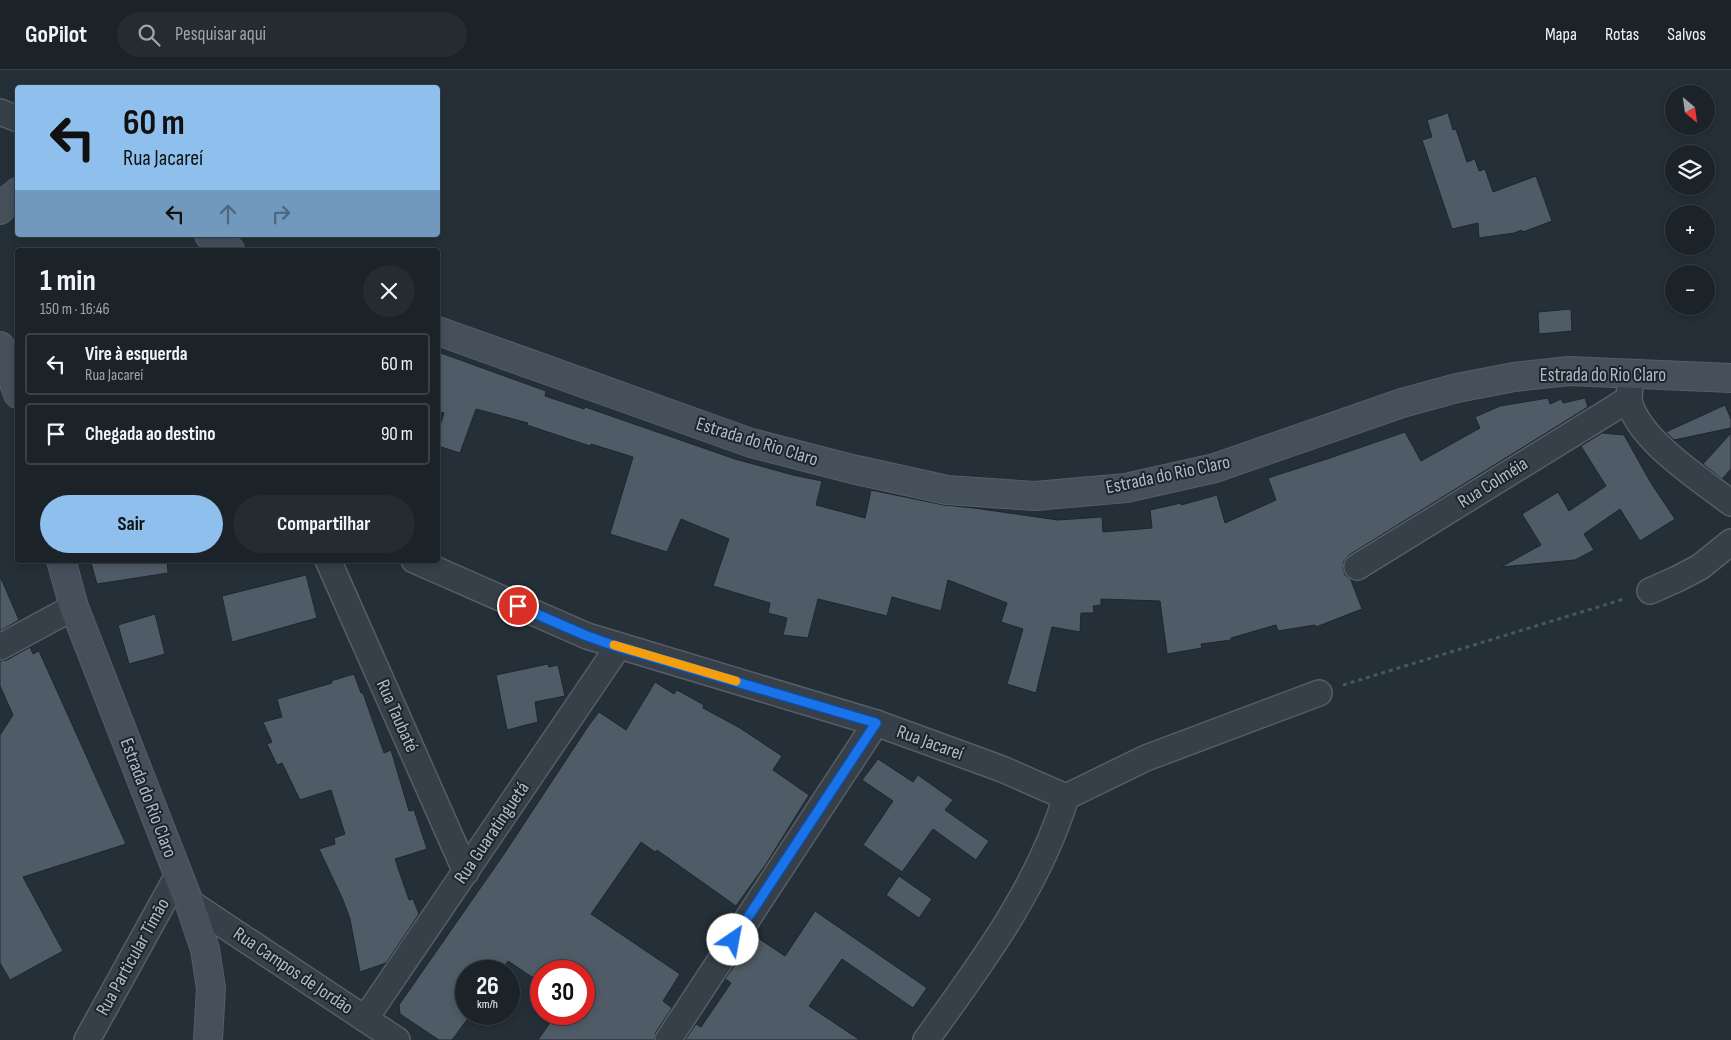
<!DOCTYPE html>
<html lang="pt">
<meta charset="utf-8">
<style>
:root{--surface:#1b2329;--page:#242b31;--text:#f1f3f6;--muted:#a0a4a8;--line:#394046;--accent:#8ebfed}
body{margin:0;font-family:"Sofia Sans Condensed",sans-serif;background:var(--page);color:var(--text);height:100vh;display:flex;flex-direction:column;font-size:19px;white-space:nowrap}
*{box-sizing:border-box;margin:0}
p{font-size:16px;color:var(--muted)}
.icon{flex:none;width:28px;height:28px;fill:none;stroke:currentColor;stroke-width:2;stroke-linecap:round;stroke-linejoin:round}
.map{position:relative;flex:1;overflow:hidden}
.side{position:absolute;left:15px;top:178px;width:425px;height:315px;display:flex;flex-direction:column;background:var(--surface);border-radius:5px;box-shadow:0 2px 8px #0003,0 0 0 1px var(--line)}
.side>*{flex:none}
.top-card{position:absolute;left:15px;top:15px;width:425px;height:152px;border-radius:5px;box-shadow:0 2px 8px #0003,0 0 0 1px var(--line);background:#8ebfed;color:#111;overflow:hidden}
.needle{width:32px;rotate:151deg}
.buttons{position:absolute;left:1665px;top:15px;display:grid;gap:10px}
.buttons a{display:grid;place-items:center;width:50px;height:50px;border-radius:50%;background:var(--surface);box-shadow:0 2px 8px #0003,0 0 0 1px var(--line);font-size:25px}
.speed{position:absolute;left:455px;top:890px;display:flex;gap:10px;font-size:25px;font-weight:700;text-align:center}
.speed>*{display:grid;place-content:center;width:65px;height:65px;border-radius:50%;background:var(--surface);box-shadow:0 2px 8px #0003,0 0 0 1px var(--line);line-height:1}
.speed small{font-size:12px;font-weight:400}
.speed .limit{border:8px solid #d22;background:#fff;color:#111}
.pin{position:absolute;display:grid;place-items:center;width:42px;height:42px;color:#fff;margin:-21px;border:2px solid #fff;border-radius:50%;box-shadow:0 1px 5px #0007}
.me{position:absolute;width:55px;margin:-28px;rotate:33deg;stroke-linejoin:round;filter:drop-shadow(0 0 4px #0008)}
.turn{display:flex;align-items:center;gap:18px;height:105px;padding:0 25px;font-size:22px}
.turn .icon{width:65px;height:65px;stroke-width:2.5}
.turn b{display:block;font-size:35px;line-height:42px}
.lanes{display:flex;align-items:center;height:48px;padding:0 25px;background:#0003;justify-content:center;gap:25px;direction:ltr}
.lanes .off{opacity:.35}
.round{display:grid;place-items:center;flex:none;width:52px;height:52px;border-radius:26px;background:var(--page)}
.overview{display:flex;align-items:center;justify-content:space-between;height:85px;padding:0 25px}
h1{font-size:30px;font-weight:700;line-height:38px}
.action{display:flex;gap:10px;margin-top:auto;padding:10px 25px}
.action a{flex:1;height:58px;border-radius:30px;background:var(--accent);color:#111;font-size:20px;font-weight:700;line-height:58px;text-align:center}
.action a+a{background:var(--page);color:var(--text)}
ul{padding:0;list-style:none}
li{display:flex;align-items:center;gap:15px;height:62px;margin:0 10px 8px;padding:0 15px;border:2px solid var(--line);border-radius:5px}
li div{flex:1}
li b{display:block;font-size:19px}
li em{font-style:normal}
header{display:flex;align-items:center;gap:30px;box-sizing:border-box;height:70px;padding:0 25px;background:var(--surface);border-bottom:1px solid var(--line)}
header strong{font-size:24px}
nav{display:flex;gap:28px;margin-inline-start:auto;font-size:18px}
.search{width:350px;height:45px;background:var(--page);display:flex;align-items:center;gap:12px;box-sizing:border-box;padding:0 18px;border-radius:28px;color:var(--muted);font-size:19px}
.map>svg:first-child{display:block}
.building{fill:#4f5b66;stroke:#1e272f}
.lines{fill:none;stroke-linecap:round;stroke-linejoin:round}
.street-casing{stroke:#555e66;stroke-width:28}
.secondary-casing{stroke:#555e66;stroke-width:30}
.path{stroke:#475959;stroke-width:3;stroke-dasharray:4 4;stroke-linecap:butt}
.street{stroke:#374048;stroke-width:25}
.secondary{stroke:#45505b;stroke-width:28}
.route-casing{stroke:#114b97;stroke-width:12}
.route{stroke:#1a73e8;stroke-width:9}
.slow{stroke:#f59e0b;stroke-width:9}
.labels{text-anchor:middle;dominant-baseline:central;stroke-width:4;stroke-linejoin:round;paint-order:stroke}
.street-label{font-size:19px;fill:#b2bbc4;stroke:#1c252d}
</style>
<header>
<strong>GoPilot</strong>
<div class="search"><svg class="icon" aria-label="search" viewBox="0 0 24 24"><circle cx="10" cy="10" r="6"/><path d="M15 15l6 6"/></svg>Pesquisar aqui</div>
<nav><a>Mapa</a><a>Rotas</a><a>Salvos</a></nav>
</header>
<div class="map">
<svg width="1731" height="970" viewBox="0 0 1731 970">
<rect width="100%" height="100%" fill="#242f37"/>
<g class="building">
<polygon points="1448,43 1453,60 1456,59 1467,92 1475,89 1479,101 1485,99 1493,122 1536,106 1552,151 1523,162 1522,160 1514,163 1479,168 1478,153 1452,159 1422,70 1432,67 1427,50"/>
<polygon points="1571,239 1572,261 1539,264 1538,242"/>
<polygon points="438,282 546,321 545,326 584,339 585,337 735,389 793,405 822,411 816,435 865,448 871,420 944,435 974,438 1058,450 1102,447 1103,462 1152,458 1150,440 1181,433 1181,435 1217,425 1225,453 1276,430 1268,408 1330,388 1405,362 1421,391 1480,358 1475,347 1500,336 1548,328 1550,334 1561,329 1563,333 1585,328 1588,337 1349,485 1344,491 1343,498 1345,505 1351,510 1362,539 1316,557 1315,555 1278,561 1276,555 1231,568 1231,570 1201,574 1202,578 1167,584 1160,531 1101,529 1101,535 1093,536 1094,543 1081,543 1080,562 1052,557 1036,623 1007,614 1023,559 1001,552 1007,533 948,510 941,541 892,527 887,546 818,529 808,568 783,565 787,548 768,543 770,533 713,516 729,469 681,449 667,482 610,464 633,387 591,374 590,376 527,355 528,353 476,339 460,383 438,376 438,362 444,343 438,341"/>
<polygon points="1725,335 1731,349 1731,358 1674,370 1666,362"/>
<polygon points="1602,363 1624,365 1651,413 1675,449 1640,471 1620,439 1584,464 1594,480 1575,490 1501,497 1541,475 1522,444 1558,422 1569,441 1606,416 1581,376"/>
<polygon points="1731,363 1731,399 1722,409 1703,394"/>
<polygon points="111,490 167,490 168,503 97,514 91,493"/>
<polygon points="306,505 317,548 232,572 222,526"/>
<polygon points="0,506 19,550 0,561"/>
<polygon points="155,544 165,584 129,594 118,555"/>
<polygon points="30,577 33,584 39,581 126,774 23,807 63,881 10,910 0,893 0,665 13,645 0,616 0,591 7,590"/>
<polygon points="548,594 549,597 558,595 565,626 535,632 538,652 507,660 496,605"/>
<polygon points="354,604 361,623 363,623 384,683 391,680 409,741 414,740 427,779 395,789 409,830 413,829 419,844 386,893 360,902 350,849 343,830 319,779 335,774 334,768 345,764 331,720 300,730 282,693 277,695 267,674 272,672 263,652 282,647 277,629 332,613 331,611"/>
<polygon points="655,612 674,624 677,620 704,635 703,638 740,658 782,686 773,700 809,725 766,794 736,836 657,780 655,782 641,772 591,844 680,904 663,931 672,938 656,962 654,970 538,970 556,944 587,944 584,942 584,901 541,901 541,913 508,891 502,900 500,899 498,901 466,901 466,944 468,944 467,946 469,947 452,970 439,970 400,944 399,935 504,784 589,655 599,642 626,660"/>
<polygon points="878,689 913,712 918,705 953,730 945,740 989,771 976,790 933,759 902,802 863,775 893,731 862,710"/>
<polygon points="899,806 932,829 919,848 886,825"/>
<polygon points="815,841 927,918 913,938 842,889 809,936 860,970 685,970 696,954 701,957 731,913 725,909 755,866 785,886"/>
</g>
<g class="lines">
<g class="street-casing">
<g id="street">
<polyline points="0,42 18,49"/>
<path d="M1630 314C1630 319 1629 325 1629 330 1637 369 1700 409 1731 433"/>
<polyline points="328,490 466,802"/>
<path d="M414 490 587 566 876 653 1002 699 1066 727C1038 818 981 894 926 970"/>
<polyline points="1357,497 1629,329"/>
<polyline points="1650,521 1677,509 1700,497 1731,472"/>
<polyline points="0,577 74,537"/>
<polyline points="1066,727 1146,688 1319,623"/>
<polyline points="189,832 397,970"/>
<polyline points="365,949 618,577"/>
<polyline points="87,970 178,805"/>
<polyline points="668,970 876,653"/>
</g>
</g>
<g class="secondary-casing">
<g id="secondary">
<polyline points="0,140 8,130 18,122"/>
<polyline points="209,165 230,180"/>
<polyline points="438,261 751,373 852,399 947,420 1035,426 1126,418 1215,398 1402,333 1457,318 1514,307 1569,301 1731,308"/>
<polyline points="0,276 18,324"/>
<polyline points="61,490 74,537 189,832 205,879 211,918 208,970"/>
</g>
</g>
<polyline class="path" points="1343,615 1624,529"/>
<use href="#street" class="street"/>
<use href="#secondary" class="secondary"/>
</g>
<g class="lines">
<g class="route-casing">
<polyline id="route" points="518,536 587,566 618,577 876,653 733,870"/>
</g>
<use href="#route" class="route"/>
<polyline class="slow" points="614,575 736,611"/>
</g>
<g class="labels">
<g class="street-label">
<text x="1603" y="305">Estrada do Rio Claro</text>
<text transform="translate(757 372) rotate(17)">Estrada do Rio Claro</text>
<text transform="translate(1168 405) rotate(-12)">Estrada do Rio Claro</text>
<text transform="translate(1493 413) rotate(-32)">Rua Colméia</text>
<text transform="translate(397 646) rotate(66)">Rua Taubaté</text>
<text transform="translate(930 673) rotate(20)">Rua Jacareí</text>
<text transform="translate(148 728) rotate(69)">Estrada do Rio Claro</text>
<text transform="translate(492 763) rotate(-56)">Rua Guaratinguetá</text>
<text transform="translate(133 887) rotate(-61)">Rua Particular Timão</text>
<text transform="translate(293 901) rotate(34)">Rua Campos de Jordão</text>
</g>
</g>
</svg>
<div class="buttons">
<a><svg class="needle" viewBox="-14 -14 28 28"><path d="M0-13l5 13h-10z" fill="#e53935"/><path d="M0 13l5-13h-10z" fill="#a0a4a8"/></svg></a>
<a><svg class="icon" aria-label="layers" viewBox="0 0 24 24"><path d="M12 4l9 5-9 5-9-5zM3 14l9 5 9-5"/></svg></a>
<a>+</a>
<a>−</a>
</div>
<div class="speed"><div>26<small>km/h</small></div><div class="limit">30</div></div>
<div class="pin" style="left:518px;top:536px;background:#d93025"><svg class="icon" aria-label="arrive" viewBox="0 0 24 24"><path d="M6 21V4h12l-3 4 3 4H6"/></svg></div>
<svg class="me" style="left:733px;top:870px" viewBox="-20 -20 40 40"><circle r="19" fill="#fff"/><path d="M0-13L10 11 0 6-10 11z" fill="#1a73e8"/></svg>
<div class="top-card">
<div class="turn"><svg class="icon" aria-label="left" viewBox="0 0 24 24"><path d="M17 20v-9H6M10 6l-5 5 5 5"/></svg><div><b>60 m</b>Rua Jacareí</div></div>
<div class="lanes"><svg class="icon" aria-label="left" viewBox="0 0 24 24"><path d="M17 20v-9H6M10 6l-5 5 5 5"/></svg><svg class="icon off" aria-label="ahead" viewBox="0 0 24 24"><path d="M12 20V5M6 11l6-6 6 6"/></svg><svg class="icon off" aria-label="right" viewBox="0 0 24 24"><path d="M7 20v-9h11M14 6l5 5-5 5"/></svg></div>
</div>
<section class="side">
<div class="overview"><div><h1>1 min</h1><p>150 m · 16:46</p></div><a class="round"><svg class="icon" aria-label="close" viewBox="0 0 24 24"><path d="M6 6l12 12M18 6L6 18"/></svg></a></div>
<ul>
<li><svg class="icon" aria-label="left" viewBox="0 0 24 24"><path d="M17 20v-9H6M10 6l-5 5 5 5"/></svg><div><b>Vire à esquerda</b><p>Rua Jacareí</p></div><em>60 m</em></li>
<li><svg class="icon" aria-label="arrive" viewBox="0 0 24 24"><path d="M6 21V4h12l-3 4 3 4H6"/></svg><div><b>Chegada ao destino</b></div><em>90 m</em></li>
</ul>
<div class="action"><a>Sair</a><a>Compartilhar</a></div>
</section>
</div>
